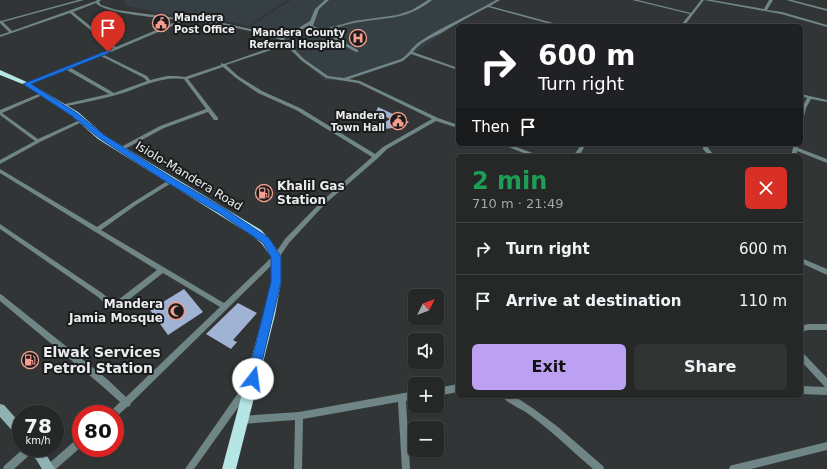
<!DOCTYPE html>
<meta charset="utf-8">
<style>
:root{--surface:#262828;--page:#323434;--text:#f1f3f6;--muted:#a4a6a8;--line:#424445;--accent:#bca0f2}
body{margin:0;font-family:"DejaVu Sans",sans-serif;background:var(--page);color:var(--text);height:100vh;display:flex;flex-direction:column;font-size:15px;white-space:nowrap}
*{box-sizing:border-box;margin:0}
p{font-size:13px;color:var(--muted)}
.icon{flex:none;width:22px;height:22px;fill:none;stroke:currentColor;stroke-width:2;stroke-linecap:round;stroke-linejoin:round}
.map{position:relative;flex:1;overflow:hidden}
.sheet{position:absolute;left:456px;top:154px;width:347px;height:244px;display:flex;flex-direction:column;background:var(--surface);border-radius:6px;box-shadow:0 1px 3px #0004,0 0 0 1px var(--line)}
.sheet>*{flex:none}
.guide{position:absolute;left:456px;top:24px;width:347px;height:122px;border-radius:6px;box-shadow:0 1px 3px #0004,0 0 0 1px var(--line);background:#202124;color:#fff;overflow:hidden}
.needle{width:26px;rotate:48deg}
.tools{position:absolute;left:408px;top:289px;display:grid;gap:8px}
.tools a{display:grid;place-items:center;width:36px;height:36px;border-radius:6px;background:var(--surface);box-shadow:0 1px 3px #0004,0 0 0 1px var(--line);font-size:20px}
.speed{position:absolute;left:12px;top:405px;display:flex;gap:8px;font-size:20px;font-weight:700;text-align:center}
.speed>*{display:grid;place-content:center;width:52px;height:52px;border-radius:50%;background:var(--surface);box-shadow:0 1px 3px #0004,0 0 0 1px var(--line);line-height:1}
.speed small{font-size:10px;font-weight:400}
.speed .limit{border:6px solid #d22;background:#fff;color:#111}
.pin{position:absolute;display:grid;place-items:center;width:34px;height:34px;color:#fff;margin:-41px -17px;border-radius:50% 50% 50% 0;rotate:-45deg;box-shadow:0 0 4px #0007}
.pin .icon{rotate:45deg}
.me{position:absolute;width:44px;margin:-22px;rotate:15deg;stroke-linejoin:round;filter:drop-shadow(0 0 3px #0008)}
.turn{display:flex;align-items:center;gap:14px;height:84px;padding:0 16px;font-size:18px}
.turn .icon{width:52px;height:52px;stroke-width:2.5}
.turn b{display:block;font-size:28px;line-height:34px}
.then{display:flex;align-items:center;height:38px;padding:0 16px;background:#0003;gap:8px;font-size:15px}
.round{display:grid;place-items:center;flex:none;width:42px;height:42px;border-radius:6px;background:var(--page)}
.overview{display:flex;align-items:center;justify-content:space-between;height:68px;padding:0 16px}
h1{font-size:24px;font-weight:600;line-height:30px;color:#1e9e55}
.cta{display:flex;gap:8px;margin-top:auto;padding:8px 16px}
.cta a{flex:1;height:46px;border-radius:6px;background:var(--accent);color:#111;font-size:16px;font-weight:600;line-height:46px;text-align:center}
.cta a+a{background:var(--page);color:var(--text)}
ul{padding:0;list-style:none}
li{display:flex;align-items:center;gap:12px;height:52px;padding:0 16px;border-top:1px solid var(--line)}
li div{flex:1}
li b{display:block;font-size:15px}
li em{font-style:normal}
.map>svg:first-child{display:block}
.built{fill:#363f44}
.building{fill:#a1b3d5}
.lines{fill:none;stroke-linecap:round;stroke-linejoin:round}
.minor{fill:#708585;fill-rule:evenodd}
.secondary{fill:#91b2b3;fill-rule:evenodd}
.trunk{fill:#b6e5e6;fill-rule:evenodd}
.route{fill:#1a73e8;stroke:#114b97}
.labels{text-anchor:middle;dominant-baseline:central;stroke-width:4;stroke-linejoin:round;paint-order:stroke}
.far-poi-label{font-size:10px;font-weight:bold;fill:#eaeced;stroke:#1b1c1d;text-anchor:end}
.street-label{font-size:12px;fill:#eaeced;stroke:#1b1c1d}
.poi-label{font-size:12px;font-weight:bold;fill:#eaeced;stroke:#1b1c1d;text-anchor:start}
.near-poi-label{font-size:14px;font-weight:bold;fill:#eaeced;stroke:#1b1c1d;text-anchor:start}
</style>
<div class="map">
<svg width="827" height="469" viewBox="0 0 827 469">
<rect width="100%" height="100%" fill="#323536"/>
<g class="built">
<polygon points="125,0 287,0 249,26 230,22 179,17 126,6"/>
<polygon points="291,0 496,0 456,24 409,57 340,81 325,80 279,41 278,35 248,28"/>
</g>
<g class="building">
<polygon points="378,107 395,115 397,114 396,116 409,122 403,126 394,122 392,128 385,129 379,126 390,119 376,112"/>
<polygon points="184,289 203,312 168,335 150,310"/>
<polygon points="238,303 257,313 233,340 237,342 231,349 206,334"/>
</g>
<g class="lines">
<g class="minor">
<path d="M78 0H84L3 22 12 31 96 1 97 0H101L99 2 101 5 117 10 184 19 219 22 264 32 282 38 310 21 315 9 325 0H329L319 9 313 26 321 30 354 21 397 15 412 10 428 0H432C406 21 384 17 354 23 344 25 334 29 324 31L358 50V52H356L310 27V25L284 39 304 59 328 76 344 78 401 59C408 55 412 47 419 42 443 26 470 15 496 0H500L490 6 564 26H558L488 7C472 15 456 24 441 33 431 38 419 43 413 52L458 68V70L411 54 403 61 349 79 360 81 438 118 458 125V128L436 121 387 149 378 158 325 204 289 243 278 259 131 403 130 406 127 407 115 418V414H110L111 411 120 402 101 385 0 301V294L2 295 107 379 126 397 220 307 163 273 122 305 113 310 111 309 98 297 0 229V224L102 293 114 303 157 270 0 173V169L97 227 132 203 169 180H173L174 181 173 182 136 205 101 230 224 303 274 255 285 239 321 202 372 157 296 110 258 93 236 78 223 67 188 79 218 118V120H214L208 112 164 128 123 150H119V148L160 126 206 109 184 79C162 76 143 86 123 93 103 99 82 103 62 107H60V105L109 94 67 70 28 85H26V83L113 49 70 13 0 37V35L9 32 0 23V20L1 21ZM96 3C104 14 164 18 180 20L116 47 73 12ZM184 21 219 24 262 34 281 40 284 43 224 64 221 63V65L185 77 176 76H167L150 80 147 76 104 55ZM286 45 302 61 326 78 358 83 432 119 383 147 375 154 300 108 262 91 238 76 226 65ZM101 56 144 78 147 81 114 93 71 68Z"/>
<polygon points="632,0 638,0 691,13 701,0 712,0 764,9 769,0 773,0 767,10 782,12 827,25 827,27 781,14 704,0 684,26 680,26 690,14"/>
<polygon points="786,0 792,0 827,9 827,11"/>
<polygon points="41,93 45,94 2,113 38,139 80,120 82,120 84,121 40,142 0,164 0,160 35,141 0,115 0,110"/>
<polygon points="801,94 827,100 827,102 811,99 806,108 803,121 801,122 802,108 807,98 801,96"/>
<polygon points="501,144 508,144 538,155 539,156 531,156"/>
<polygon points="582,144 586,144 579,156 573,156"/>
<polygon points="705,144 709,144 708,148 715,156 709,156 703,149 703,148"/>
<polygon points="794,144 798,144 798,148 827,159 827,163 797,151 797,156 791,156"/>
<polygon points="801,258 827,269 827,275 801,263"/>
<polygon points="808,324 827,324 827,330 808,330 801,332 801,326"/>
<polygon points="801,353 804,354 827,378 827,395 801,394 801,386 825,387 801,361"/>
<polygon points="458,384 458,392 437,396 437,388"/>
<polygon points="246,385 249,386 250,389 249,392 194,469 185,469 243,386"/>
<polygon points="415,391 415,399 406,401 410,469 402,469 398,402 303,419 302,469 294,469 295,420 241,424 238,423 237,420 238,417 241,416 299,412"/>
<path d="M502 396H514L534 409 558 427 603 466 604 469H593C571 450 551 430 527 413 521 409 505 402 502 396Z"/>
<polygon points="81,437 81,447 56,469 45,469 46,466 78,438"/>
<polygon points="827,442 827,450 751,469 729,469 730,466 733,465"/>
<polygon points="24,448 35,448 34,451 14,469 3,469 4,466"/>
</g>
<g class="secondary">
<polygon points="0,404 4,405 21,424 21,438 17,436 0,417"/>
<polygon points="29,448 42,448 55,469 42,469"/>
</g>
<path class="trunk" d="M0 70 29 83 78 112 104 135 261 230C269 238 276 247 281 257V282L275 315 236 469H222L263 315 271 282V257L262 244 253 236 98 139 72 116 25 85 0 75Z"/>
</g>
<polygon class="route" points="106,51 111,52 31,84 77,113 104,135 174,179 225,209 269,238 281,257 281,282 257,383 253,384 248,383 247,379 271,282 271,257 263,243 219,213 168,183 99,138 72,116 23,84"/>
<defs>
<g id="civic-ring" transform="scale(0.9)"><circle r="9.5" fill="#1b1c1d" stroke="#f59d8e" stroke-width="1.5"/><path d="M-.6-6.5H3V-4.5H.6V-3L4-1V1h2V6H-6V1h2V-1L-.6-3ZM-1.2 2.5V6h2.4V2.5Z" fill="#f59d8e"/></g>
<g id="hospital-ring" transform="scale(0.9)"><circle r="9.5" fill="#1b1c1d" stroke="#f59d8e" stroke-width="1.5"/><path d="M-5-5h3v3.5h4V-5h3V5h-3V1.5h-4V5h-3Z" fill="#f59d8e"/></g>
<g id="fuel-ring" transform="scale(0.9)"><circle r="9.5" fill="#1b1c1d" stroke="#f59d8e" stroke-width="1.5"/><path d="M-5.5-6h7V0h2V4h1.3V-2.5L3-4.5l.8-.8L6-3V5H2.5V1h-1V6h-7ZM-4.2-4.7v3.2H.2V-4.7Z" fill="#f59d8e"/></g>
<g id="mosque-ring" transform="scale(0.9)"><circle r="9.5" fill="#1b1c1d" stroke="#f59d8e" stroke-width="1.5"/><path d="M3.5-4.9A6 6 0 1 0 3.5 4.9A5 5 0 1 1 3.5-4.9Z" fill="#f59d8e"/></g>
</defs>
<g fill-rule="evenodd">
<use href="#civic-ring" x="161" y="23"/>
<use href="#hospital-ring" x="358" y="38"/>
<use href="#civic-ring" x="398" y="121"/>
<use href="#fuel-ring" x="264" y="193"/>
<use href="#mosque-ring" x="176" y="311"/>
<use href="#fuel-ring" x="30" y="360"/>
</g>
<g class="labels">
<g class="far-poi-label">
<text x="174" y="17" text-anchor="start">Mandera<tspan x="174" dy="12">Post Office</tspan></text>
<text x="345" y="32">Mandera County<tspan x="345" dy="12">Referral Hospital</tspan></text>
<text x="385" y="115">Mandera<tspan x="385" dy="12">Town Hall</tspan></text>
</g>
<g class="street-label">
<text transform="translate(189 176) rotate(31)">Isiolo-Mandera Road</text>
</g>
<g class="poi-label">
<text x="277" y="186">Khalil Gas<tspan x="277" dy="14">Station</tspan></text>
<text x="163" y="304" text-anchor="end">Mandera<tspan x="163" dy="14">Jamia Mosque</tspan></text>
</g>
<g class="near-poi-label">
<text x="43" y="352">Elwak Services<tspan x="43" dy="16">Petrol Station</tspan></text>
</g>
</g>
</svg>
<div class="tools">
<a><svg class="needle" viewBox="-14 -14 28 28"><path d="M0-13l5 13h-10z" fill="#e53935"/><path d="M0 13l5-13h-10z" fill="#a4a6a8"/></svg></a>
<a><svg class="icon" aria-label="sound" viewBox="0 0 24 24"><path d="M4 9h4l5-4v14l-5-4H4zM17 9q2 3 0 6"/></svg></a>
<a>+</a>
<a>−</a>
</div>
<div class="speed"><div>78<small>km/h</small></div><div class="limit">80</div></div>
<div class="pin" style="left:108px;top:52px;background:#d93025"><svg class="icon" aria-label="arrive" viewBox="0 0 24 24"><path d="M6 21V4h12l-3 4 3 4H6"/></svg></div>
<svg class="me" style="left:253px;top:379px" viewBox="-20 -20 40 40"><circle r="19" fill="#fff"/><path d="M0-13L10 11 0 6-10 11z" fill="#1a73e8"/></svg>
<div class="guide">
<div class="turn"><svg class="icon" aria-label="right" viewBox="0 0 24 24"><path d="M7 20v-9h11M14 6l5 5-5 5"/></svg><div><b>600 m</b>Turn right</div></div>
<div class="then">Then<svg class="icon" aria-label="arrive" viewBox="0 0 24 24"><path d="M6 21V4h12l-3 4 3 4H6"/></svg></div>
</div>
<section class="sheet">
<div class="overview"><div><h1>2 min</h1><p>710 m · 21:49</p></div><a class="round" style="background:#d93025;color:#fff"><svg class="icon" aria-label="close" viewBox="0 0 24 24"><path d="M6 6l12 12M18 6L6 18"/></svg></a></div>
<ul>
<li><svg class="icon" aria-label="right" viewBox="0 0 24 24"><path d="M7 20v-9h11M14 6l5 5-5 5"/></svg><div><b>Turn right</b></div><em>600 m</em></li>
<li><svg class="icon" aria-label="arrive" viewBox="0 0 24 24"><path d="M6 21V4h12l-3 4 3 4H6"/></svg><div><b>Arrive at destination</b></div><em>110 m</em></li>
</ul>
<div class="cta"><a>Exit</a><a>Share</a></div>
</section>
</div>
